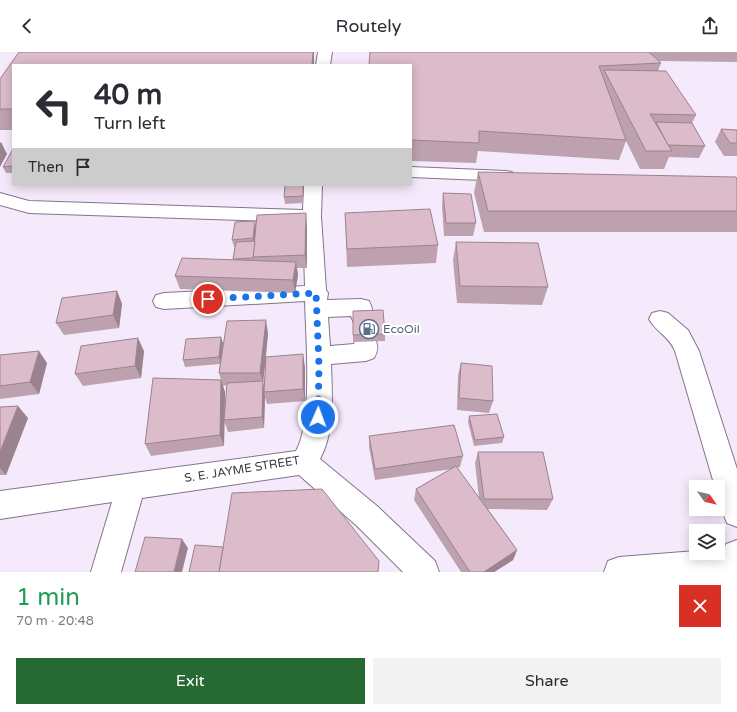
<!DOCTYPE html>
<meta charset="utf-8">
<style>
:root{--surface:#fff;--page:#f2f2f3;--text:#2b2b33;--muted:#7c7c81;--accent:#266933}
body{margin:0;font-family:"Varela Round",sans-serif;background:var(--page);color:var(--text);height:100vh;display:flex;flex-direction:column;font-size:15px;white-space:nowrap}
*{box-sizing:border-box;margin:0}
p{font-size:13px;color:var(--muted)}
.icon{flex:none;width:22px;height:22px;fill:none;stroke:currentColor;stroke-width:2;stroke-linecap:round;stroke-linejoin:round}
.map{position:relative;height:520px;overflow:hidden}
.sheet{display:flex;flex-direction:column;background:var(--surface);flex:1}
.sheet>*{flex:none}
.hud{position:absolute;left:12px;top:12px;width:400px;height:122px;border-radius:0px;box-shadow:0 2px 10px #0003;background:#fff;color:var(--text);overflow:hidden}
.needle{width:26px;rotate:124deg}
.tools{position:absolute;left:689px;top:428px;display:grid;gap:8px}
.tools a{display:grid;place-items:center;width:36px;height:36px;border-radius:0px;background:var(--surface);box-shadow:0 2px 10px #0003;font-size:20px}
.pin{position:absolute;display:grid;place-items:center;width:34px;height:34px;color:#fff;margin:-17px;border:2px solid #fff;border-radius:50%;box-shadow:0 1px 4px #0007}
.me{position:absolute;width:44px;margin:-22px;rotate:2deg;stroke-linejoin:round;filter:drop-shadow(0 0 3px #0008)}
.turn{display:flex;align-items:center;gap:14px;height:84px;padding:0 16px;font-size:18px}
.turn .icon{width:52px;height:52px;stroke-width:2.5}
.turn b{display:block;font-size:28px;line-height:34px}
.then{display:flex;align-items:center;height:38px;padding:0 16px;background:#0003;gap:8px;font-size:15px}
.round{display:grid;place-items:center;flex:none;width:42px;height:42px;border-radius:0px;background:var(--page)}
.overview{display:flex;align-items:center;justify-content:space-between;height:68px;padding:0 16px}
h1{font-size:24px;font-weight:600;line-height:30px;color:#1e9e55}
.button{display:flex;gap:8px;margin-top:auto;padding:8px 16px}
.button a{flex:1;height:46px;border-radius:0px;background:var(--accent);color:#fff;font-size:16px;font-weight:600;line-height:46px;text-align:center}
.button a+a{background:var(--page);color:var(--text)}
header{display:flex;justify-content:space-between;align-items:center;height:52px;padding:0 16px;background:var(--surface);font-size:18px;font-weight:600}
.map>svg:first-child{display:block}
.lines{fill:none;stroke-linecap:round;stroke-linejoin:round}
.minor-casing{stroke:#84738d;stroke-width:2}
.minor{fill:#fff;fill-rule:evenodd}
.wall{fill:#bda1af;fill-rule:evenodd}
.shaded-wall{fill:#9a838e}
.building{fill:#dcbbcb;stroke:#9a838e}
.route{stroke:#1a73e8;stroke-width:7;stroke-dasharray:0 12.6}
.labels{text-anchor:middle;dominant-baseline:central;stroke-width:4;stroke-linejoin:round;paint-order:stroke}
.service-label{font-size:12px;fill:#4e5e75;stroke:#fff;text-anchor:start}
.street-label{font-size:12px;fill:#39323d;stroke:#fff}
</style>
<header><svg class="icon" aria-label="back" viewBox="0 0 24 24"><path d="M15 5l-7 7 7 7"/></svg>Routely<svg class="icon" aria-label="share" viewBox="0 0 24 24"><path d="M12 15V3M7 8l5-5 5 5M5 13v7h14v-7"/></svg></header>
<div class="map">
<svg width="737" height="520" viewBox="0 0 737 520">
<rect width="100%" height="100%" fill="#f5eafb"/>
<g class="lines">
<g class="minor-casing">
<g id="minor">
<polygon points="318,0 332,0 330,13 316,13"/>
<polygon points="411,115 506,119 512,120 515,124 512,128 506,129 411,125"/>
<path d="M304 133H322L321 164 326 238 328 241 327 248 361 247 369 249C373 257 374 263 370 271L362 273 354 271 351 264 328 265 330 294 354 292 357 283 365 280 373 283C378 291 379 298 374 306L366 309 331 312C332 342 335 380 320 407L377 454 435 509 439 520H403L357 474 299 423 142 446 121 520H91L112 450 0 467V439L296 399C313 370 306 285 305 249L164 257 156 255 153 249 156 243 164 241 305 234 303 170 29 161 0 153V141L29 149 303 158Z"/>
<path d="M660 259 668 261 688 278 699 299 737 417V475L727 471C722 459 718 448 718 435H715L675 299C669 284 656 280 649 267L652 261Z"/>
<polygon points="737,488 737,520 604,520 608,509 619,505 696,499 696,501 718,501 718,497 724,497 726,492"/>
</g>
</g>
<use href="#minor" class="minor"/>
</g>
<g class="wall">
<polygon points="19,0 320,0 314,0 314,13 13,13 13,78 0,78 0,27"/>
<polygon points="370,0 737,0 737,10 658,9 661,11 658,19 696,63 692,71 705,94 699,106 669,105 664,117 640,117 626,89 619,108 478,99 476,111 411,109 411,13"/>
<polygon points="721,77 737,78 737,104 724,104 715,90"/>
<polygon points="13,97 13,121 6,121 3,115"/>
<polygon points="478,120 737,128 737,180 484,180 474,141"/>
<polygon points="303,139 303,151 285,152 284,145"/>
<polygon points="443,141 476,171 473,184 444,184 442,154"/>
<polygon points="345,161 438,193 436,211 347,215"/>
<polygon points="307,174 307,216 297,216 298,223 295,241 180,237 175,224 233,208 235,195 234,195 232,188 256,175 255,189"/>
<polygon points="456,190 548,235 542,253 457,251 453,208"/>
<polygon points="117,239 122,252 119,276 64,283 56,271"/>
<polygon points="353,259 385,282 385,289 353,290"/>
<path d="M268 281 266 305 305 315V349L267 352 265 345 264 376 228 380 224 368 227 333 223 334 225 340 224 394 151 404 145 392 221 328 219 321 220 312 185 315 183 308 223 291 222 300ZM266 306 264 336 263 331Z"/>
<polygon points="144,299 141,326 83,334 75,322"/>
<polygon points="0,303 47,311 39,342 0,347"/>
<polygon points="461,311 493,349 489,361 457,358 458,323"/>
<polygon points="0,355 28,366 6,423 0,423"/>
<polygon points="469,364 504,385 502,391 474,394 468,370"/>
<polygon points="369,384 463,404 460,415 457,416 479,446 475,411 478,400 553,447 547,458 488,457 517,498 513,508 494,520 461,520 414,448 416,437 452,417 375,428 369,395"/>
</g>
<g class="shaded-wall">
<polygon points="313,0 314,0 314,13 312,13"/>
<polygon points="1,90 7,102 0,115 0,91"/>
<polygon points="306,161 307,174 307,216 305,203"/>
<polygon points="255,169 256,175 255,189 253,205 254,211 254,213 253,206 254,193 253,186"/>
<polygon points="296,210 298,223 295,241 293,228"/>
<polygon points="117,239 122,252 119,276 113,263"/>
<polygon points="266,268 268,281 263,331 265,340 264,340 265,345 264,376 262,365 263,331 260,321"/>
<polygon points="221,285 223,291 221,312 219,305"/>
<polygon points="138,286 144,299 141,326 135,314"/>
<polygon points="39,299 47,311 39,342 30,330"/>
<polygon points="303,302 305,315 305,349 303,337"/>
<polygon points="221,328 225,340 224,394 220,383"/>
<polygon points="18,354 28,366 6,423 0,416 0,400"/>
<polygon points="182,487 188,496 182,520 174,520"/>
<polygon points="517,498 513,508 494,520 484,520"/>
</g>
<g class="building">
<polygon points="19,0 313,0 312,13 13,13 13,57 0,57 0,27"/>
<polygon points="370,0 649,0 661,11 599,14 626,88 479,79 479,91 411,88 411,13 369,13"/>
<polygon points="604,18 666,19 696,63 650,62 672,99 646,99"/>
<polygon points="656,70 692,71 705,94 668,93"/>
<polygon points="721,77 737,78 737,91 730,91"/>
<polygon points="13,97 13,114 3,115"/>
<polygon points="478,120 736,125 737,128 737,159 488,159"/>
<polygon points="285,133 303,133 303,144 284,145"/>
<polygon points="443,141 471,142 476,171 446,171"/>
<polygon points="430,157 438,193 347,197 345,161"/>
<polygon points="306,161 305,203 253,205 257,163"/>
<polygon points="255,169 253,186 232,188 235,170"/>
<polygon points="255,189 253,206 233,207 236,190"/>
<polygon points="456,190 538,191 548,235 460,234"/>
<polygon points="182,206 296,210 293,228 175,224"/>
<polygon points="117,239 113,263 56,271 62,246"/>
<polygon points="383,258 385,282 353,283 353,259"/>
<polygon points="266,268 260,321 219,321 227,269"/>
<polygon points="221,285 219,305 183,308 186,287"/>
<polygon points="138,286 135,314 75,322 81,294"/>
<polygon points="39,299 30,330 0,334 0,303"/>
<polygon points="303,302 303,337 264,340 266,305"/>
<polygon points="461,311 492,314 493,349 459,346"/>
<polygon points="153,326 221,328 220,383 145,392"/>
<polygon points="263,329 262,365 224,368 227,331"/>
<polygon points="18,354 0,400 0,355"/>
<polygon points="497,362 504,385 475,388 469,364"/>
<polygon points="454,373 463,404 375,417 369,384"/>
<polygon points="478,400 543,400 553,447 484,447"/>
<polygon points="456,414 517,498 484,520 470,520 416,437"/>
<polygon points="322,437 379,509 378,520 219,520 232,441"/>
<polygon points="145,485 182,487 174,520 135,520"/>
<polygon points="195,493 223,495 219,520 189,520"/>
</g>
<g class="lines">
<polyline class="route" points="208,247 316,241 319,314 318,365"/>
</g>
<defs>
<g id="fuel-ring" transform="scale(1)"><circle r="9.5" fill="#fff" stroke="#5c6f8a" stroke-width="1.5"/><path d="M-5.5-6h7V0h2V4h1.3V-2.5L3-4.5l.8-.8L6-3V5H2.5V1h-1V6h-7ZM-4.2-4.7v3.2H.2V-4.7Z" fill="#5c6f8a"/></g>
</defs>
<g fill-rule="evenodd">
<use href="#fuel-ring" x="369" y="277"/>
</g>
<g class="labels">
<g class="service-label">
<text x="383" y="277">EcoOil</text>
</g>
<g class="street-label">
<text transform="translate(242 417) rotate(-9)">S. E. JAYME STREET</text>
</g>
</g>
</svg>
<div class="tools">
<a><svg class="needle" viewBox="-14 -14 28 28"><path d="M0-13l5 13h-10z" fill="#e53935"/><path d="M0 13l5-13h-10z" fill="#7c7c81"/></svg></a>
<a><svg class="icon" aria-label="layers" viewBox="0 0 24 24"><path d="M12 4l9 5-9 5-9-5zM3 14l9 5 9-5"/></svg></a>
</div>
<div class="pin" style="left:208px;top:247px;background:#d93025"><svg class="icon" aria-label="arrive" viewBox="0 0 24 24"><path d="M6 21V4h12l-3 4 3 4H6"/></svg></div>
<svg class="me" style="left:318px;top:365px" viewBox="-20 -20 40 40"><circle r="17" fill="#1a73e8" stroke="#fff" stroke-width="3"/><path d="M0-11L8 9 0 5-8 9z" fill="#fff"/></svg>
<div class="hud">
<div class="turn"><svg class="icon" aria-label="left" viewBox="0 0 24 24"><path d="M17 20v-9H6M10 6l-5 5 5 5"/></svg><div><b>40 m</b>Turn left</div></div>
<div class="then">Then<svg class="icon" aria-label="arrive" viewBox="0 0 24 24"><path d="M6 21V4h12l-3 4 3 4H6"/></svg></div>
</div>
</div>
<section class="sheet">
<div class="overview"><div><h1>1 min</h1><p>70 m · 20:48</p></div><a class="round" style="background:#d93025;color:#fff"><svg class="icon" aria-label="close" viewBox="0 0 24 24"><path d="M6 6l12 12M18 6L6 18"/></svg></a></div>
<div class="button"><a>Exit</a><a>Share</a></div>
</section>
